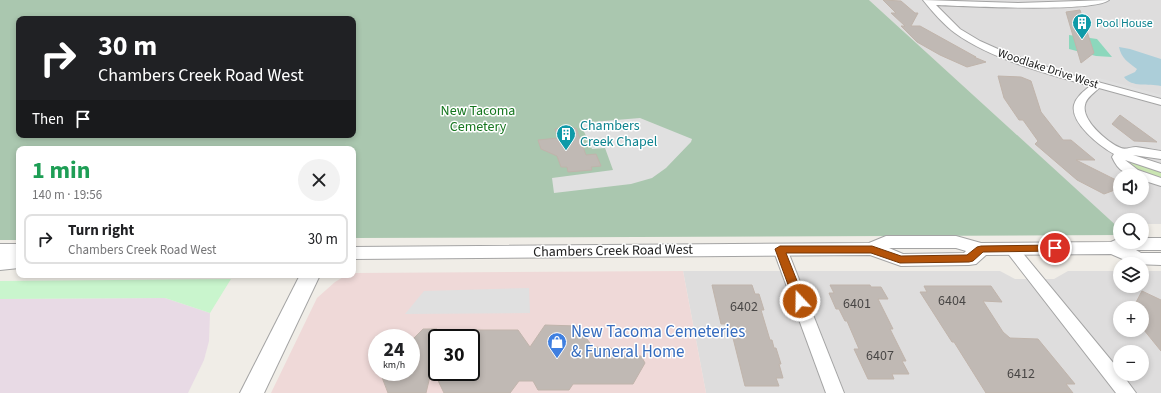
<!DOCTYPE html>
<meta charset="utf-8">
<style>
:root{--surface:#fff;--page:#f2f2f2;--text:#202124;--muted:#757577;--line:#e0e0e0}
body{margin:0;font-family:"Source Sans 3",sans-serif;background:var(--page);color:var(--text);height:100vh;display:flex;flex-direction:column;font-size:15px;white-space:nowrap}
*{box-sizing:border-box;margin:0}
p{font-size:13px;color:var(--muted)}
.icon{flex:none;width:22px;height:22px;fill:none;stroke:currentColor;stroke-width:2;stroke-linecap:round;stroke-linejoin:round}
.map{position:relative;flex:1;overflow:hidden}
.side{position:absolute;left:16px;top:146px;width:340px;height:132px;display:flex;flex-direction:column;background:var(--surface);border-radius:8px;box-shadow:0 2px 6px #0003}
.side>*{flex:none}
.banner{position:absolute;left:16px;top:16px;width:340px;height:122px;border-radius:8px;box-shadow:0 2px 6px #0003;background:#202124;color:#fff;overflow:hidden}
.fabs{position:absolute;left:1113px;top:169px;display:grid;gap:8px}
.fabs a{display:grid;place-items:center;width:36px;height:36px;border-radius:50%;background:var(--surface);box-shadow:0 2px 6px #0003;font-size:20px}
.speed{position:absolute;left:368px;top:329px;display:flex;gap:8px;font-size:20px;font-weight:700;text-align:center}
.speed>*{display:grid;place-content:center;width:52px;height:52px;border-radius:50%;background:var(--surface);box-shadow:0 2px 6px #0003;line-height:1}
.speed small{font-size:10px;font-weight:400}
.speed .limit{border:2px solid #111;border-radius:6px;background:#fff;color:#111}
.pin{position:absolute;display:grid;place-items:center;width:34px;height:34px;color:#fff;margin:-17px;border:2px solid #fff;border-radius:50%;box-shadow:0 1px 4px #0007}
.me{position:absolute;width:44px;margin:-22px;rotate:339deg;stroke-linejoin:round;filter:drop-shadow(0 0 3px #0008)}
.turn{display:flex;align-items:center;gap:14px;height:84px;padding:0 16px;font-size:18px}
.turn .icon{width:52px;height:52px;stroke-width:2.5}
.turn b{display:block;font-size:28px;line-height:34px}
.then{display:flex;align-items:center;height:38px;padding:0 16px;background:#0003;gap:8px;font-size:15px}
.round{display:grid;place-items:center;flex:none;width:42px;height:42px;border-radius:21px;background:var(--page)}
.head{display:flex;align-items:center;justify-content:space-between;height:68px;padding:0 16px}
h1{font-size:24px;font-weight:700;line-height:30px;color:#1e9e55}
ul{padding:0;list-style:none}
li{display:flex;align-items:center;gap:12px;height:50px;margin:0 8px 6px;padding:0 8px;border:2px solid var(--line);border-radius:8px}
li div{flex:1}
li b{display:block;font-size:15px}
li em{font-style:normal}
.map>svg:first-child{display:block}
.residential{fill:#dedddd;fill-rule:evenodd}
.commercial{fill:#efd9d8;fill-rule:evenodd}
.industrial{fill:#e8dae5}
.grass{fill:#cae5b2}
.cemetery{fill:#aac7af;fill-rule:evenodd}
.park{fill:#c9f5cd}
.pitch{fill:#8cd7bc}
.parking{fill:#e0e0e0}
.water{fill:#acced9}
.building{fill:#c0b9b4;stroke:#c0b4ab}
.lines{fill:none;stroke-linecap:round;stroke-linejoin:round}
.minor-casing{stroke:#a4a4a4;stroke-width:2}
.tertiary-casing{stroke:#a4a4a4;stroke-width:2}
.minor{fill:#fff;fill-rule:evenodd}
.tertiary{fill:#fff;fill-rule:evenodd}
.route{fill:#b45309;stroke:#753606}
.labels{text-anchor:middle;dominant-baseline:central;stroke-width:3;stroke-linejoin:round;paint-order:stroke}
.far-culture-label{font-size:12px;fill:#0d838f;stroke:#fff;text-anchor:start}
.far-street-label{font-size:12px;fill:#202020;stroke:#fff}
.park-label{font-size:14px;fill:#16761f;stroke:#fff}
.culture-label{font-size:14px;fill:#0d838f;stroke:#fff;text-anchor:start}
.street-label{font-size:14px;fill:#202020;stroke:#fff}
.near-number-label{font-size:14px;fill:#484645}
.near-shop-label{font-size:17px;fill:#366cbe;stroke:#fff;text-anchor:start}
</style>
<div class="map">
<svg width="1161" height="393" viewBox="0 0 1161 393">
<rect width="100%" height="100%" fill="#f0ede7"/>
<g class="residential">
<path d="M869 0H1161V224H1142V220H1120V224H1114ZM1120 176H1142V198H1120Z"/>
<path d="M683 271H1000L1015 279H1054L1068 271H1120V286H1142V271H1161V393H706ZM1120 308H1142V330H1120ZM1120 352H1142V374H1120Z"/>
</g>
<path class="commercial" d="M683 271 706 393H271L317 298 335 282 345 276 355 273ZM377 338H411V372H377ZM437 338H471V372H437Z"/>
<polygon class="industrial" points="165,298 210,313 209,341 204,360 188,393 0,393 0,299"/>
<path class="grass" d="M1128 160 1161 171V178C1148 174 1136 172 1128 160Z"/>
<path class="cemetery" d="M0 0H869L1120 229V235L353 238V149H19V240H0ZM19 19H353V135H19Z"/>
<polygon class="park" points="231,279 210,313 165,298 0,299 0,281"/>
<polygon class="pitch" points="1069,35 1097,39 1112,57 1096,56 1069,49"/>
<g class="parking">
<polygon points="1099,78 1161,95 1161,98 1096,81"/>
<polygon points="640,118 692,139 691,142 666,168 652,178 631,184 554,193 552,178 613,170 605,148 592,149 580,123"/>
<polygon points="529,288 530,313 405,314 424,291"/>
</g>
<path class="water" d="M1119 47 1130 49 1161 59V86C1148 83 1132 88 1124 77L1135 72 1137 69C1129 63 1121 58 1119 47Z"/>
<g class="building">
<polygon points="883,0 901,1 915,13 918,13 911,26 920,26 976,57 974,57 986,62 967,67 940,55 917,42 901,26 905,26 891,13 896,13"/>
<polygon points="1080,10 1094,53 1081,63 1066,12"/>
<polygon points="998,76 1021,77 1031,81 1041,112 1063,140 1071,140 1095,160 1076,160 1120,182 1120,188 1104,194 1077,180 1035,144 1038,141 1023,120 1019,120 1004,98"/>
<polygon points="1120,115 1157,142 1134,141 1112,124"/>
<polygon points="576,128 586,155 596,154 601,166 591,167 592,170 568,172 567,167 561,167 557,156 541,149 538,140 558,138 555,129"/>
<polygon points="712,285 752,285 755,294 759,294 764,310 761,310 770,340 772,340 774,348 776,348 781,364 779,364 783,378 776,378 779,386 745,386 731,330 728,324 721,324"/>
<polygon points="830,285 870,285 871,287 881,287 888,299 878,299 893,329 890,329 906,361 902,361 909,374 892,374 894,379 868,379 854,349 859,349 847,321 845,321 839,309 836,309 829,293 834,293"/>
<polygon points="924,286 991,286 1002,302 983,301 1003,332 1010,338 1038,339 1075,384 1066,384 1073,393 986,393 954,342 952,342 920,292 927,292"/>
<polygon points="1142,291 1161,300 1161,351 1144,330 1146,320 1142,318 1142,308 1133,308"/>
<polygon points="545,325 577,326 593,347 611,348 618,356 641,356 645,363 633,384 573,384 569,390 538,390 533,381 519,381 510,393 444,393 432,368 426,393 388,393 380,372 411,372 411,341 423,329 437,329 437,372 471,372 471,330 518,330 530,347"/>
</g>
<g class="lines">
<g class="minor-casing">
<g id="minor">
<path d="M923 0 1018 3 1109 0C1094 13 962 6 936 5L960 29 980 41 1009 54 1068 74 1161 99V105L1099 88C1094 93 1086 98 1085 105 1081 120 1108 143 1121 148 1125 150 1131 147 1136 147 1144 148 1153 150 1161 151V159L1133 155 1161 164V172L1125 160 1138 170 1161 178V186L1142 180V176C1127 176 1118 171 1112 157L1114 154C1100 146 1070 123 1074 105 1076 97 1084 91 1090 86 1047 74 991 59 955 33 945 26 931 10 923 0Z"/>
<polygon points="1011,243 1016,245 1120,371 1120,374 1122,374 1136,393 1116,393 1006,251 1004,248 1006,245"/>
<polygon points="780,244 785,246 787,249 844,393 826,393 773,249 775,246"/>
</g>
</g>
<g class="tertiary-casing">
<g id="tertiary">
<path d="M886 236H956L981 243 1111 242 1120 238V242H1142V238H1161V250H1136L1141 253H1161V265L1134 264 1111 254 986 255 976 264 969 265 901 266 870 255 353 259V247L869 243ZM889 248H956L966 251 964 253 903 254Z"/>
<polygon points="0,244 19,244 19,268 0,270 0,256 5,256 0,256"/>
<polygon points="300,275 320,275 264,393 240,393"/>
</g>
</g>
<use href="#minor" class="minor"/>
<use href="#tertiary" class="tertiary"/>
</g>
<polygon class="route" points="1055,245 1058,246 1060,248 1058,251 983,252 973,261 969,262 900,263 871,253 786,253 805,301 804,304 796,304 794,301 775,249 780,246 872,246 901,256 967,255 977,247 981,246"/>
<defs>
<g id="building-pin" transform="scale(1)"><path d="M0 17L-7.5 6A9.5 9.5 0 1 1 7.5 6Z" fill="#0f9aa8" stroke="#fff"/><path d="M-4-6H4V6H1V3H-1V6H-4ZM-2.5-4.3h1.7v1.8h-1.7ZM.8-4.3h1.7v1.8H.8ZM-2.5-1h1.7V.8h-1.7ZM.8-1h1.7V.8H.8Z" fill="#fff"/></g>
<g id="shop-pin" transform="scale(1)"><path d="M0 17L-7.5 6A9.5 9.5 0 1 1 7.5 6Z" fill="#3f7fe0" stroke="#fff"/><path d="M-5-2.5h2.3a2.7 3.5 0 0 1 5.4 0H5L5.5 6h-11ZM-1.5-2.5h3a1.5 2.3 0 0 0-3 0Z" fill="#fff"/></g>
</defs>
<g fill-rule="evenodd">
<use href="#building-pin" x="1082" y="23"/>
<use href="#building-pin" x="566" y="134"/>
<use href="#shop-pin" x="557" y="342"/>
</g>
<g class="labels">
<g class="far-culture-label">
<text x="1096" y="23">Pool House</text>
</g>
<g class="far-street-label">
<text transform="translate(1048 69) rotate(18)">Woodlake Drive West</text>
</g>
<g class="park-label">
<text x="478" y="111">New Tacoma<tspan x="478" dy="16">Cemetery</tspan></text>
</g>
<g class="culture-label">
<text x="580" y="126">Chambers<tspan x="580" dy="16">Creek Chapel</tspan></text>
</g>
<g class="street-label">
<text transform="translate(613 251) rotate(-1)">Chambers Creek Road West</text>
</g>
<g class="near-number-label">
<text x="952" y="301">6404</text>
<text x="857" y="304">6401</text>
<text x="744" y="307">6402</text>
<text x="880" y="356">6407</text>
<text x="1021" y="374">6412</text>
</g>
<g class="near-shop-label">
<text x="571" y="332">New Tacoma Cemeteries<tspan x="571" dy="20">&amp; Funeral Home</tspan></text>
</g>
</g>
</svg>
<div class="fabs">
<a><svg class="icon" aria-label="sound" viewBox="0 0 24 24"><path d="M4 9h4l5-4v14l-5-4H4zM17 9q2 3 0 6"/></svg></a>
<a><svg class="icon" aria-label="search" viewBox="0 0 24 24"><circle cx="10" cy="10" r="6"/><path d="M15 15l6 6"/></svg></a>
<a><svg class="icon" aria-label="layers" viewBox="0 0 24 24"><path d="M12 4l9 5-9 5-9-5zM3 14l9 5 9-5"/></svg></a>
<a>+</a>
<a>−</a>
</div>
<div class="speed"><div>24<small>km/h</small></div><div class="limit">30</div></div>
<div class="pin" style="left:1055px;top:248px;background:#d93025"><svg class="icon" aria-label="arrive" viewBox="0 0 24 24"><path d="M6 21V4h12l-3 4 3 4H6"/></svg></div>
<svg class="me" style="left:800px;top:301px" viewBox="-20 -20 40 40"><circle r="17" fill="#b45309" stroke="#fff" stroke-width="3"/><path d="M0-11L8 9 0 5-8 9z" fill="#fff"/></svg>
<div class="banner">
<div class="turn"><svg class="icon" aria-label="right" viewBox="0 0 24 24"><path d="M7 20v-9h11M14 6l5 5-5 5"/></svg><div><b>30 m</b>Chambers Creek Road West</div></div>
<div class="then">Then<svg class="icon" aria-label="arrive" viewBox="0 0 24 24"><path d="M6 21V4h12l-3 4 3 4H6"/></svg></div>
</div>
<section class="side">
<div class="head"><div><h1>1 min</h1><p>140 m · 19:56</p></div><a class="round"><svg class="icon" aria-label="close" viewBox="0 0 24 24"><path d="M6 6l12 12M18 6L6 18"/></svg></a></div>
<ul>
<li><svg class="icon" aria-label="right" viewBox="0 0 24 24"><path d="M7 20v-9h11M14 6l5 5-5 5"/></svg><div><b>Turn right</b><p>Chambers Creek Road West</p></div><em>30 m</em></li>
</ul>
</section>
</div>
